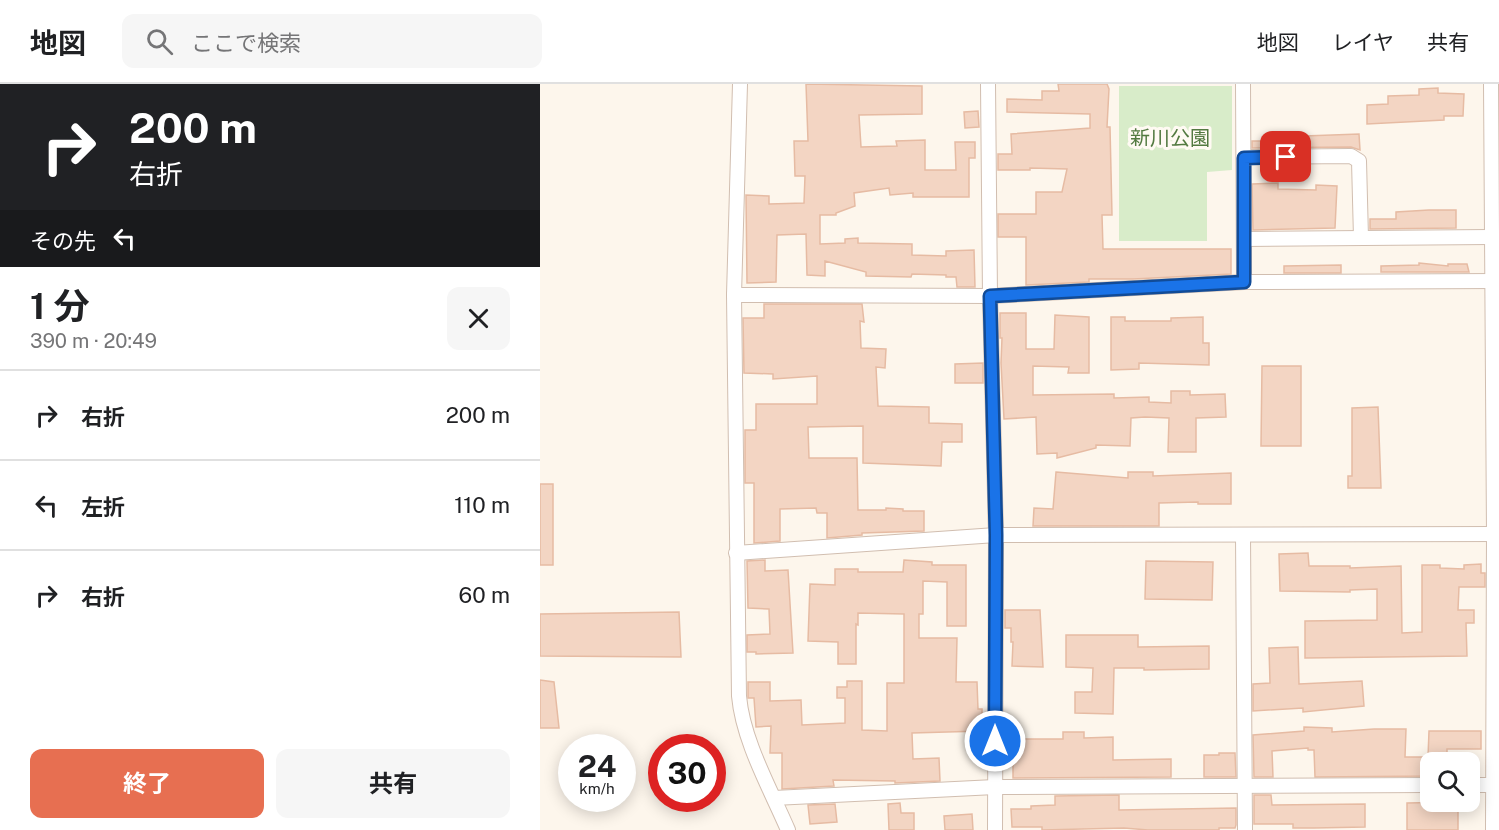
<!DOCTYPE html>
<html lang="ja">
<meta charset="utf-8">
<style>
:root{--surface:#fff;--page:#f6f6f6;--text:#202124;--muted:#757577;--line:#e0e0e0;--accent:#e76f51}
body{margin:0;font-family:"Public Sans","Noto Sans JP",sans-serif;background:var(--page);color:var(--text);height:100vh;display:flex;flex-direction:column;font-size:22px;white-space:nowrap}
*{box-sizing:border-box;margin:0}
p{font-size:20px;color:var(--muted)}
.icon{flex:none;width:33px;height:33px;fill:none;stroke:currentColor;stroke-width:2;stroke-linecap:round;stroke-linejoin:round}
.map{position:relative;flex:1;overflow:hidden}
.details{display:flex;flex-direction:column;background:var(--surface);width:540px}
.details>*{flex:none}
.guide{background:#202124;color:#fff;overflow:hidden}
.tools{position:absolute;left:880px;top:668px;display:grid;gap:12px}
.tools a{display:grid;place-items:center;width:60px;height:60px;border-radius:12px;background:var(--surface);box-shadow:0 3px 15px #0003;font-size:30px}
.speed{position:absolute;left:18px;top:650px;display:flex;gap:12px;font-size:30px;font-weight:700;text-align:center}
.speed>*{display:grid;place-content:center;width:78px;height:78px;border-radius:50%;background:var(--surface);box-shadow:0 3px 15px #0003;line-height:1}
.speed small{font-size:15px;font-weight:400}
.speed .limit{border:9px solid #d22;background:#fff;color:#111}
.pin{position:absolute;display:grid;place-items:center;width:51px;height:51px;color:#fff;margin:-26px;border-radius:12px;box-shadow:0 3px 9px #0006}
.me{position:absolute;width:66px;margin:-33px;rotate:0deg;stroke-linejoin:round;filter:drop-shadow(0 0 4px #0008)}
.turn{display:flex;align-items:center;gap:21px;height:126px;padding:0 30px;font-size:27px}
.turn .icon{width:78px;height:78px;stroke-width:2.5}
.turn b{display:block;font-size:42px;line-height:51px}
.then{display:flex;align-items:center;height:57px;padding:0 30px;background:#0003;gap:12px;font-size:22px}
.round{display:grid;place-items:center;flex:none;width:63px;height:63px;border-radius:12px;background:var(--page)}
.head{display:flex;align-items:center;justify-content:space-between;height:102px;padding:0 30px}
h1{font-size:36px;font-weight:700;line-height:45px}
.primary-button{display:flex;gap:12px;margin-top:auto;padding:12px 30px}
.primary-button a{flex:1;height:69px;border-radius:12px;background:var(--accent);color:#fff;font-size:24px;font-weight:700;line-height:69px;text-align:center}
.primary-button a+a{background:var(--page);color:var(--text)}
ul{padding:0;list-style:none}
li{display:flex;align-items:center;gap:18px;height:90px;padding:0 30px;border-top:2px solid var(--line)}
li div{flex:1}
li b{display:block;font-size:22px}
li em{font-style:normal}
header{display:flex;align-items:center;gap:36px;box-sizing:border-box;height:84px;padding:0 30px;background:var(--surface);border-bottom:2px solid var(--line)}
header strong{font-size:28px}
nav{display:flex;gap:33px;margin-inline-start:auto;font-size:21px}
.search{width:420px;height:54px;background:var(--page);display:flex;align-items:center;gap:15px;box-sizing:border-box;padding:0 21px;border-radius:12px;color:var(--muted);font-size:22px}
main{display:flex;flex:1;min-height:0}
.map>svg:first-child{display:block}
.green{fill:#d8ecc9}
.building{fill:#f3d5c3;stroke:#e6bba3;stroke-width:1.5}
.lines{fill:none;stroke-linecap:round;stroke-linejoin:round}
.street-casing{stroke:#d1beb0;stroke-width:16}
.street{stroke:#fff;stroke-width:14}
.route-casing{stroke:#114b97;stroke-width:15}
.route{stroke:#1a73e8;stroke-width:10}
.labels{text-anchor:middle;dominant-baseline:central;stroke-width:6;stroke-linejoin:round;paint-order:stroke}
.park-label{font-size:20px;fill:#537a41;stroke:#fffaf3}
</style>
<header>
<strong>地図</strong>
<div class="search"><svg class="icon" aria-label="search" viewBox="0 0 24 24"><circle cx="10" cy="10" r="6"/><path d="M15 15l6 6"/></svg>ここで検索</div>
<nav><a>地図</a><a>レイヤ</a><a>共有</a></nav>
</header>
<main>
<section class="details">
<div class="guide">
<div class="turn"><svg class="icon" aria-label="right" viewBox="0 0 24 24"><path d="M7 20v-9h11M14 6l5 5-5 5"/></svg><div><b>200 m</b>右折</div></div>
<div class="then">その先<svg class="icon" aria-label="left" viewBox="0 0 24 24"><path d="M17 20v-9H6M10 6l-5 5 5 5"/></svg></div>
</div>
<div class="head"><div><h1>1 分</h1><p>390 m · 20:49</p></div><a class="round"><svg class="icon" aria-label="close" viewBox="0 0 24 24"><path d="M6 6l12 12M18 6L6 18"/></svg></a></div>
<ul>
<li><svg class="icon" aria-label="right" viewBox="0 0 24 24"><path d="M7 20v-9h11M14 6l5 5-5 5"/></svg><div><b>右折</b></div><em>200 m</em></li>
<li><svg class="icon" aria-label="left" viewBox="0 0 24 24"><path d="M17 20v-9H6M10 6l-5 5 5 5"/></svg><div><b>左折</b></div><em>110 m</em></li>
<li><svg class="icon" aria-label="right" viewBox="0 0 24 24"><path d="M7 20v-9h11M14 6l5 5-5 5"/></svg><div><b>右折</b></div><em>60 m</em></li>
</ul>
<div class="primary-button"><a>終了</a><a>共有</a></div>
</section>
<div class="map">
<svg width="959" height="746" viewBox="0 0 959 746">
<rect width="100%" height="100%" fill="#fdf6ec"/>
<polygon class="green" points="579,2 692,2 692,86 667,88 667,157 579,157"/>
<g class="building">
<polygon points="266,0 382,2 382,30 319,31 321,63 357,62 356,57 385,56 385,86 416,86 415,58 435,58 435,74 429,74 429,113 373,113 373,109 350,111 349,104 314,109 315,122 296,129 296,131 280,131 280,160 305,159 305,155 318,154 318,159 372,160 372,171 406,172 406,167 434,166 435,203 417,203 416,193 406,193 406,191 372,190 371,193 326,192 326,188 285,177 285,192 267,191 266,150 237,151 236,198 207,199 206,111 229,112 229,120 264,119 265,92 255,92 254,57 268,57"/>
<polygon points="518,0 567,0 569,5 567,43 570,43 572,131 562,131 563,165 691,165 691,190 593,195 549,195 549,198 486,201 486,153 458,153 458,130 496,130 496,108 522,108 527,85 490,84 490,86 458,86 458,70 472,70 471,50 550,44 550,30 467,28 467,15 502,16 502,7 519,7"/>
<polygon points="898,4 898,9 924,10 923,32 904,32 904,36 827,40 827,21 848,20 848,12 879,11 879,5"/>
<polygon points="438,27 439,43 425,44 424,28"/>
<polygon points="819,50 820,66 811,63 712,64 712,57 739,57 739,54 764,52"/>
<polygon points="738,99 738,105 776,106 776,101 797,102 795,144 713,146 712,100"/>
<polygon points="889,126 916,126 916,144 830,145 830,135 856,135 856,128"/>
<polygon points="879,179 908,182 908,180 927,180 929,188 841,188 841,182 879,181"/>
<polygon points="801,181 801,189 744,189 744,182"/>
<polygon points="224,220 322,220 324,238 320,237 321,264 346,265 345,284 336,283 338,322 389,323 389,339 422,340 422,358 402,358 401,382 323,379 323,342 268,343 269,374 317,374 318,426 346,426 346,424 363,425 363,427 384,427 384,447 322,449 322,451 287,454 287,429 277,429 276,424 240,425 240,457 214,459 214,399 205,399 205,346 216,346 216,320 277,320 277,292 233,295 233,290 204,289 203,234 224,234"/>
<polygon points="460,229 486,229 486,265 514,265 515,231 549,233 549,289 528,289 529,283 493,282 493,311 574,310 574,314 609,313 609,318 631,319 631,307 650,307 650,311 685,310 686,333 656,334 656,368 628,368 629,334 605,333 591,334 590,362 556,361 556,364 517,374 517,369 497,370 496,333 464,335 461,279 462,254 460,254"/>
<polygon points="571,233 585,233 585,237 631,237 631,234 663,233 663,259 669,259 669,281 599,279 599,285 571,286"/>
<polygon points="443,279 443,299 415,299 415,280"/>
<polygon points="722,282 761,282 761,362 721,362"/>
<polygon points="838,323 841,404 808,404 808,392 812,392 812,324"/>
<polygon points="516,388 588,394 588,388 613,388 613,392 691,389 691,420 658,420 658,418 619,419 619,442 493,442 494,424 513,425"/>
<rect x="0" y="400" width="13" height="81"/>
<polygon points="768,469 769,482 810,482 810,484 861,482 862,549 882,548 882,481 900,481 900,484 924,485 924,481 941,480 941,489 945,489 945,503 919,503 918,526 934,526 934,539 926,539 927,572 765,574 765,537 837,536 837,505 810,506 810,508 740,507 739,470"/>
<polygon points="225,476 225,487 248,486 253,569 216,570 216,568 207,568 207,551 230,550 229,525 208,524 207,477"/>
<polygon points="364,476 392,478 392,481 426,481 426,542 407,542 407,498 383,497 383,530 379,530 379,554 417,554 416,598 437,598 438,625 442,625 442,647 372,649 373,675 399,674 400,697 355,699 355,697 293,696 294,702 242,705 242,669 230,669 231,642 216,643 214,614 208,614 208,598 230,598 230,617 261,616 262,641 305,639 305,614 297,614 297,603 307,603 307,597 322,597 322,646 347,647 347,599 364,599 364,530 318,529 318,541 316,540 316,580 298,580 298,558 268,557 270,500 295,501 295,485 318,485 318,488 363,488"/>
<polygon points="606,477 673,478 672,516 605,515"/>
<polygon points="465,526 500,526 503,583 472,582 473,558 471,558 471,544 465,544"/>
<polygon points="139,528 141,573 0,572 0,530"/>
<polygon points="526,551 598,551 598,563 669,562 669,585 604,586 604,584 574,584 573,630 535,629 535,608 552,608 553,584 526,583"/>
<polygon points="758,563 759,600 822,597 824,622 763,628 763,624 713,627 713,600 730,599 729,564"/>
<polygon points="0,596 14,598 19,644 0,644"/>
<polygon points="764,643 792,644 792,648 834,645 866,645 865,673 888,673 889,647 941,647 941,665 907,665 907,678 891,678 891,692 775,693 774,666 768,666 768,664 732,667 733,693 714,693 713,651 764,647"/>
<polygon points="523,648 544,648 544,654 573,653 573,676 631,675 631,693 473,694 473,671 464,671 464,653 481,652 481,655 523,655"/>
<polygon points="679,669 695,669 696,693 664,693 664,671 679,671"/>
<polygon points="579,711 579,726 696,724 696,741 695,744 679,744 679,746 608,746 584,744 502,746 502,743 472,743 471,725 491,725 491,722 515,721 515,712"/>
<polygon points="714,711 731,711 732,721 825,720 825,743 774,744 753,744 753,740 714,740"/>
<polygon points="918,718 918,746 867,746 867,719"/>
<polygon points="360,719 361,729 374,729 374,746 349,746 348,720"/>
<polygon points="295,720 297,738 270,740 268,721"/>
<polygon points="432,730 433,746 405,746 404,732"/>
</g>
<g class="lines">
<g class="street-casing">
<g id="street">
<path d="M200 0 194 211 199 612C203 657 230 704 248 746"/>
<polyline points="448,0 450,212 456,451 455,746"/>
<polyline points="703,0 704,198"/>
<polyline points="951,0 954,450 953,746"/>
<polyline points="704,73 811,72 819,77 821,154"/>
<polyline points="704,155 951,153"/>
<polyline points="194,211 450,212 704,198 959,197"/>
<polyline points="703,451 705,746"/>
<polyline points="196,469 456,451 959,450"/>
<polyline points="930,701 959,701"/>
<polyline points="234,714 455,703 891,701"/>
</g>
</g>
<use href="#street" class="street"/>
</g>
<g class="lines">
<g class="route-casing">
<polyline id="route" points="455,657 456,451 450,212 704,198 704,74 746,73"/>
</g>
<use href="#route" class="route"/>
</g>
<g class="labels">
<g class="park-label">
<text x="630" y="54">新川公園</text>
</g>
</g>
</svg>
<div class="tools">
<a><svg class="icon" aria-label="search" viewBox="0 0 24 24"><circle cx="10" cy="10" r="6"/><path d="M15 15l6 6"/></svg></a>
</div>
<div class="speed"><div>24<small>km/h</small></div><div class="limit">30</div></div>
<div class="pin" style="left:746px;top:73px;background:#d93025"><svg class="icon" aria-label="arrive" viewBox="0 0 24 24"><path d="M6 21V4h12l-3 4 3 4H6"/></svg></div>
<svg class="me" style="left:455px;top:657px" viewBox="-20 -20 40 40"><circle r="17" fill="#1a73e8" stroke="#fff" stroke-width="3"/><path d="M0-11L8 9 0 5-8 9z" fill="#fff"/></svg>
</div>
</main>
